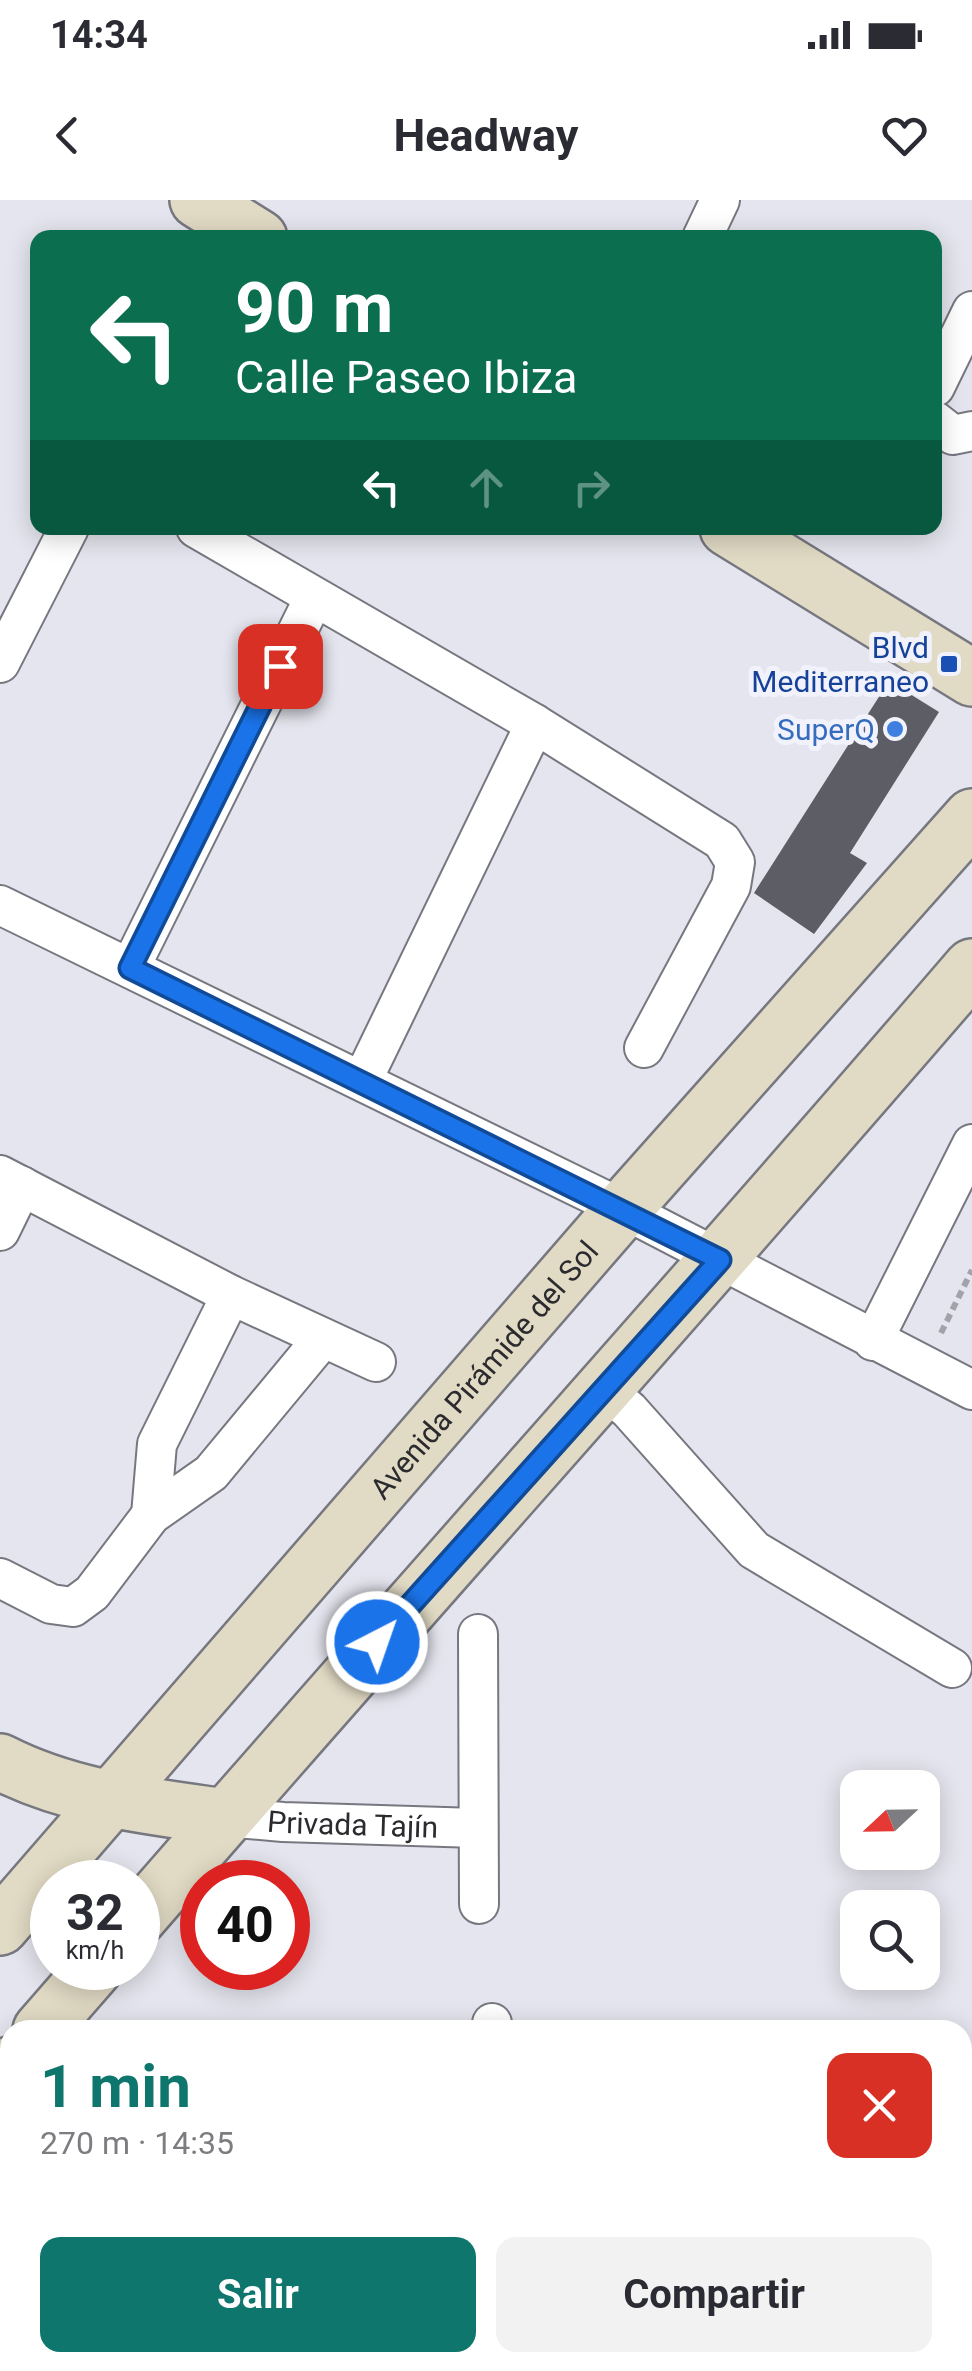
<!DOCTYPE html>
<html lang="es">
<meta charset="utf-8">
<style>
:root{--surface:#fff;--page:#f2f2f3;--text:#2b2b33;--muted:#7c7c81;--accent:#0f766e}
body{margin:0;font-family:Roboto,sans-serif;background:var(--page);color:var(--text);height:100vh;display:flex;flex-direction:column;font-size:38px;white-space:nowrap}
*{box-sizing:border-box;margin:0}
p{font-size:32px;color:var(--muted)}
.icon{flex:none;width:55px;height:55px;fill:none;stroke:currentColor;stroke-width:2;stroke-linecap:round;stroke-linejoin:round}
.map{position:relative;flex:1;overflow:hidden}
.sheet{position:absolute;left:0px;top:1820px;width:972px;height:352px;display:flex;flex-direction:column;background:var(--surface);border-radius:30px 30px 0 0;box-shadow:0 5px 25px #0003}
.sheet>*{flex:none}
.hud{position:absolute;left:30px;top:30px;width:912px;height:305px;border-radius:20px;box-shadow:0 5px 25px #0003;background:#0b6e4f;color:#fff;overflow:hidden}
.needle{width:65px;rotate:248deg}
.controls{position:absolute;left:840px;top:1570px;display:grid;gap:20px}
.controls a{display:grid;place-items:center;width:100px;height:100px;border-radius:20px;background:var(--surface);box-shadow:0 5px 25px #0003;font-size:50px}
.speed{position:absolute;left:30px;top:1660px;display:flex;gap:20px;font-size:50px;font-weight:700;text-align:center}
.speed>*{display:grid;place-content:center;width:130px;height:130px;border-radius:50%;background:var(--surface);box-shadow:0 5px 25px #0003;line-height:1}
.speed small{font-size:25px;font-weight:400}
.speed .limit{border:15px solid #d22;background:#fff;color:#111}
.pin{position:absolute;display:grid;place-items:center;width:85px;height:85px;color:#fff;margin:-42px;border-radius:20px;box-shadow:0 5px 15px #0006}
.me{position:absolute;width:110px;margin:-55px;rotate:41deg;stroke-linejoin:round;filter:drop-shadow(0 0 8px #0008)}
.turn{display:flex;align-items:center;gap:35px;height:210px;padding:0 40px;font-size:45px}
.turn .icon{width:130px;height:130px;stroke-width:2.5}
.turn b{display:block;font-size:70px;line-height:85px}
.lanes{display:flex;align-items:center;height:95px;padding:0 40px;background:#0003;justify-content:center;gap:50px;direction:ltr}
.lanes .off{opacity:.35}
.round{display:grid;place-items:center;flex:none;width:105px;height:105px;border-radius:20px;background:var(--page)}
.summary{display:flex;align-items:center;justify-content:space-between;height:170px;padding:0 40px}
h1{font-size:60px;font-weight:700;line-height:75px;color:var(--accent)}
.cta{display:flex;gap:20px;margin-top:auto;padding:20px 40px}
.cta a{flex:1;height:115px;border-radius:20px;background:var(--accent);color:#fff;font-size:40px;font-weight:700;line-height:115px;text-align:center}
.cta a+a{background:var(--page);color:var(--text)}
.status{display:flex;justify-content:space-between;align-items:center;height:70px;padding:0 50px;background:var(--surface);direction:ltr}
.status svg{height:28px;fill:currentColor}
header{display:flex;justify-content:space-between;align-items:center;height:130px;padding:0 40px;background:var(--surface);font-size:45px;font-weight:700}
.map>svg:first-child{display:block}
.building{fill:#5d5d66}
.lines{fill:none;stroke-linecap:round;stroke-linejoin:round}
.street-casing{stroke:#777780;stroke-width:42}
.secondary-casing{stroke:#777780;stroke-width:60}
.path{stroke:#a2a2aa;stroke-width:6;stroke-dasharray:8 5;stroke-linecap:butt}
.street{stroke:#fff;stroke-width:38}
.secondary{stroke:#e1dac4;stroke-width:55}
.route-casing{stroke:#114b97;stroke-width:25}
.route{stroke:#1a73e8;stroke-width:18}
.transit-dot{fill:#1a4fb4;stroke:#f2f2fc;stroke-width:4}
.shop-dot{fill:#3f7fe0;stroke:#f2f2fc;stroke-width:4}
.labels{text-anchor:middle;dominant-baseline:central;stroke-width:10;stroke-linejoin:round;paint-order:stroke}
.transit-label{font-size:30px;fill:#164399;stroke:#f2f2fc;text-anchor:end}
.shop-label{font-size:30px;fill:#366cbe;stroke:#f2f2fc;text-anchor:end}
.street-label{font-size:30px;fill:#2b2b2f;stroke:#f2f2fc}
</style>
<div class="status"><b>14:34</b><svg viewBox="0 0 49 12"><path d="M0 12V9h3v3zM5 12V6h3v6zM10 12V3h3v9zM15 12V0h3v12zM26 1h20v11H26zM47 4h2v5h-2z"/></svg></div>
<header><svg class="icon" aria-label="back" viewBox="0 0 24 24"><path d="M15 5l-7 7 7 7"/></svg>Headway<svg class="icon" aria-label="heart" viewBox="0 0 24 24"><path d="M12 20l-8-8c-3-5 5-10 8-4 3-6 11-1 8 4z"/></svg></header>
<div class="map">
<svg width="972" height="2171" viewBox="0 0 972 2171">
<rect width="100%" height="100%" fill="#e5e5ef"/>
<polygon class="building" points="889,481 939,512 850,653 867,663 814,734 754,693"/>
<g class="lines">
<g class="street-casing">
<g id="street">
<polyline points="702,38 720,0"/>
<polyline points="935,187 972,111"/>
<polyline points="935,221 953,235 972,231"/>
<polyline points="196,328 535,524 722,641 735,662 731,686 644,848"/>
<polyline points="0,463 69,328"/>
<polyline points="0,705 623,1009 972,1190"/>
<polyline points="130,768 314,398"/>
<polyline points="362,881 535,524"/>
<polyline points="0,975 231,1095 376,1162"/>
<polyline points="0,1031 22,986"/>
<polyline points="873,1141 972,944"/>
<polyline points="605,1190 629,1210 754,1350 952,1468"/>
<polyline points="151,1315 157,1244 231,1095"/>
<polyline points="0,1378 51,1404 73,1407 92,1393 151,1315 211,1273 323,1138"/>
<polyline points="478,1434 479,1704"/>
<path id="s1" d="M225 1617 283 1622 477 1628"/>
<polyline points="492,1823 492,1830"/>
<polyline points="105,2162 105,2171"/>
<polyline points="498,2162 498,2171"/>
</g>
</g>
<g class="secondary-casing">
<g id="secondary">
<polyline points="198,0 259,38"/>
<polyline points="728,328 972,478"/>
<path d="M0 1562C70 1598 148 1606 225 1617"/>
<path d="M138 1718C414 1400 697 1087 972 767"/>
<path id="s2" d="M0 1727 623 1009 972 617"/>
<polyline points="41,1830 95,1768"/>
<polyline points="0,1877 10,1865"/>
</g>
</g>
<polyline class="path" points="941,1133 972,1070"/>
<use href="#street" class="street"/>
<use href="#secondary" class="secondary"/>
</g>
<g class="lines">
<g class="route-casing">
<polyline id="route" points="280,466 130,768 720,1060 377,1442"/>
</g>
<use href="#route" class="route"/>
</g>
<rect class="transit-dot" x="939" y="454" width="20" height="20" rx="5"/>
<circle class="shop-dot" cx="895" cy="529" r="10"/>
<g class="labels">
<g class="transit-label">
<text x="929" y="447">Blvd<tspan x="929" dy="34">Mediterraneo</tspan></text>
</g>
<g class="shop-label">
<text x="875" y="529">SuperQ</text>
</g>
<g class="street-label">
<text stroke="none"><textPath href="#s2" startOffset="738">Avenida Pirámide del Sol</textPath></text>
<text stroke="none"><textPath href="#s1" startOffset="128">Privada Tajín</textPath></text>
</g>
</g>
</svg>
<div class="controls">
<a><svg class="needle" viewBox="-14 -14 28 28"><path d="M0-13l5 13h-10z" fill="#e53935"/><path d="M0 13l5-13h-10z" fill="#7c7c81"/></svg></a>
<a><svg class="icon" aria-label="search" viewBox="0 0 24 24"><circle cx="10" cy="10" r="6"/><path d="M15 15l6 6"/></svg></a>
</div>
<div class="speed"><div>32<small>km/h</small></div><div class="limit">40</div></div>
<div class="pin" style="left:280px;top:466px;background:#d93025"><svg class="icon" aria-label="arrive" viewBox="0 0 24 24"><path d="M6 21V4h12l-3 4 3 4H6"/></svg></div>
<svg class="me" style="left:377px;top:1442px" viewBox="-20 -20 40 40"><circle r="17" fill="#1a73e8" stroke="#fff" stroke-width="3"/><path d="M0-11L8 9 0 5-8 9z" fill="#fff"/></svg>
<div class="hud">
<div class="turn"><svg class="icon" aria-label="left" viewBox="0 0 24 24"><path d="M17 20v-9H6M10 6l-5 5 5 5"/></svg><div><b>90 m</b>Calle Paseo Ibiza</div></div>
<div class="lanes"><svg class="icon" aria-label="left" viewBox="0 0 24 24"><path d="M17 20v-9H6M10 6l-5 5 5 5"/></svg><svg class="icon off" aria-label="ahead" viewBox="0 0 24 24"><path d="M12 20V5M6 11l6-6 6 6"/></svg><svg class="icon off" aria-label="right" viewBox="0 0 24 24"><path d="M7 20v-9h11M14 6l5 5-5 5"/></svg></div>
</div>
<section class="sheet">
<div class="summary"><div><h1>1 min</h1><p>270 m · 14:35</p></div><a class="round" style="background:#d93025;color:#fff"><svg class="icon" aria-label="close" viewBox="0 0 24 24"><path d="M6 6l12 12M18 6L6 18"/></svg></a></div>
<div class="cta"><a>Salir</a><a>Compartir</a></div>
</section>
</div>
